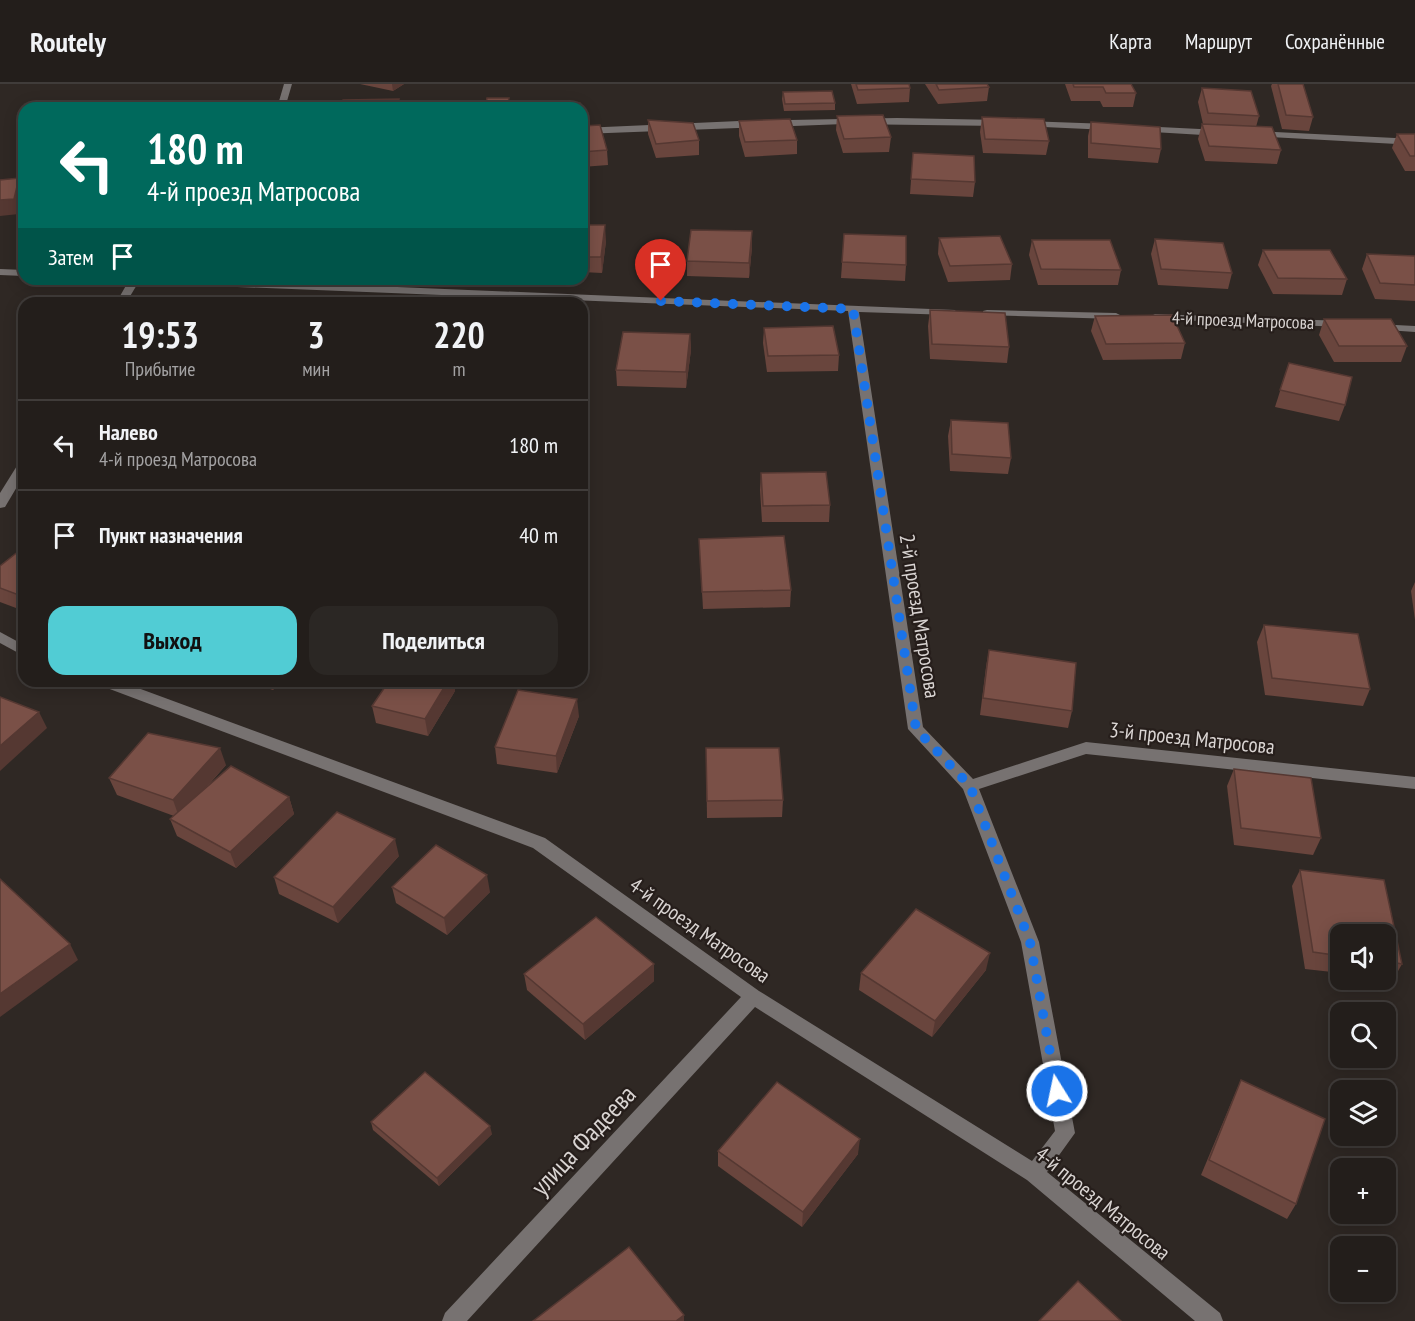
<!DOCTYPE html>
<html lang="ru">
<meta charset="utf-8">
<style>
:root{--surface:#231e1b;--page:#2b2724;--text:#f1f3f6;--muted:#a3a2a3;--line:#403c3a;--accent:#51ccd4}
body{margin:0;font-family:"PT Sans Narrow",sans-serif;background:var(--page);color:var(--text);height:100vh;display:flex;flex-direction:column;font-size:22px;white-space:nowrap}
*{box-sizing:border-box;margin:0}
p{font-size:20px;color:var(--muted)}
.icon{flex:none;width:33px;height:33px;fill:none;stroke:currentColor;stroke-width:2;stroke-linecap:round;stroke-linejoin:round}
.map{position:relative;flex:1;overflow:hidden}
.panel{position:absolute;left:18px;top:213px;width:570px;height:390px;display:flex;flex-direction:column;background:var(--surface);border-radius:18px;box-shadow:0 3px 15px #0003,0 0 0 2px var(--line)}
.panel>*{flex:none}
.top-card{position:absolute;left:18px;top:18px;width:570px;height:183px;border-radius:18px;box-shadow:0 3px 15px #0003,0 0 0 2px var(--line);background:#00695c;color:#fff;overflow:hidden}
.tools{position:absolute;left:1330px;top:840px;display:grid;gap:12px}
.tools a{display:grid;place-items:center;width:66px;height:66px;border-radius:12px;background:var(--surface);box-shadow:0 3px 15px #0003,0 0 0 2px var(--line);font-size:30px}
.pin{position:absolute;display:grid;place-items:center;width:51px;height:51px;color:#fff;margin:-62px -26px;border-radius:50% 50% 50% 0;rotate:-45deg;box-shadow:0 0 6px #0007}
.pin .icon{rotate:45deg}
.me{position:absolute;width:66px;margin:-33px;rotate:350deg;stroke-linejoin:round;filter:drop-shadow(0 0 4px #0008)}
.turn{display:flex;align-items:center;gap:21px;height:126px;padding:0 30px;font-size:27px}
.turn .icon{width:78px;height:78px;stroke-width:2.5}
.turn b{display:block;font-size:42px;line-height:51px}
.then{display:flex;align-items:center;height:57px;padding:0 30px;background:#0003;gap:12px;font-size:22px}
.eta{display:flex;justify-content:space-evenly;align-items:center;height:102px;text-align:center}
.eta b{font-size:36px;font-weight:600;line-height:42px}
.cta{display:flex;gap:12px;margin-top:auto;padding:12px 30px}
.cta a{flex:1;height:69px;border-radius:18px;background:var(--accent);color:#111;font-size:24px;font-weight:600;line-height:69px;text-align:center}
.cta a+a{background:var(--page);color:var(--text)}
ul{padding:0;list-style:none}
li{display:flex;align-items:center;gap:18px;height:90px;padding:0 30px;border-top:2px solid var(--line)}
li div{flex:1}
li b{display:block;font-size:22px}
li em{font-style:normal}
header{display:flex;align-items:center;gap:36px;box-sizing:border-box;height:84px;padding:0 30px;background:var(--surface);border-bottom:2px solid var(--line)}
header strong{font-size:28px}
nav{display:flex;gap:33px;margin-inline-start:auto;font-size:21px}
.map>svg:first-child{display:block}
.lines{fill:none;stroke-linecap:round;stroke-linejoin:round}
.minor{fill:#777271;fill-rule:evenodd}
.wall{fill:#69453d}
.shaded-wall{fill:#553832}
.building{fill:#7a5047;stroke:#553832;stroke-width:1.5}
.route{stroke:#1a73e8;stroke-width:10;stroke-dasharray:0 18}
.labels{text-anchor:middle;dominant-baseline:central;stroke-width:4.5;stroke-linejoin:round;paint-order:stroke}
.far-street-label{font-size:18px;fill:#d9d4d2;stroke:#261e1b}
.street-label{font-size:21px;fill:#d9d4d2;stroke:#261e1b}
.near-street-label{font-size:26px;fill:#d9d4d2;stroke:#261e1b}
</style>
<header>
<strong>Routely</strong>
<nav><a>Карта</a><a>Маршрут</a><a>Сохранённые</a></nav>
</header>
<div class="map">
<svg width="1415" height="1237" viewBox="0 0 1415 1237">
<rect width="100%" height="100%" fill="#2f2824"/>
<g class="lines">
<g class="minor">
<polygon points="284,0 292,0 285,24 277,24"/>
<polygon points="897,34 1001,36 1006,39 1001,42 844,40 582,50 582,44 739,37"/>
<polygon points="1025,37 1109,40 1114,43 1109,46 1022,42 1020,40"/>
<polygon points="1139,42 1220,46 1225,49 1220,52 1136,47 1136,43"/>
<polygon points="1256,47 1415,55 1415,61 1253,52 1251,50"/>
<polygon points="0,185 24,186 24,192 0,191"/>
<polygon points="118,195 203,195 955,226 956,228 951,231 859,228 923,643 973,695 1086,658 1415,693 1415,705 1086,670 979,705 1039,858 1075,1049 1047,1088 1220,1229 1223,1237 1195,1237 1027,1096 755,923 467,1237 442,1237 445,1229 741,913 533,764 99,601 97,597 119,597 545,754 759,907 1032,1077 1055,1047 1021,858 963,705 908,645 848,227 138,199 126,219 116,219 128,198"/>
<polygon points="987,226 1116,229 1122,232 1116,235 983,231 983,227"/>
<polygon points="1155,230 1343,237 1349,240 1343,243 1151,235 1149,233"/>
<polygon points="1376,240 1415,242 1415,248 1372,245 1372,241"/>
<polygon points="24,376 24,391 5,423 0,424 0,409 20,377"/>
<polygon points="0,548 24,561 24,572 0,559"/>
</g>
</g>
<g class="wall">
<polygon points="360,0 404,0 393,7"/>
<polygon points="851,0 909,0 910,4 909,18 857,20"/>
<polygon points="925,0 987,0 989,3 987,17 938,20"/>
<polygon points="1065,0 1131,0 1136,9 1133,23 1103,23 1100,17 1071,17"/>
<polygon points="1272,0 1303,0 1313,33 1309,47 1282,45 1271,2"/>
<polygon points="1202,4 1259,32 1256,43 1281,66 1277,80 1205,77 1198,55 1202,40 1203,40 1198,18"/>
<polygon points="783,8 835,19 835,26 784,27 782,15"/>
<polygon points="837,32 891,53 889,68 843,69 836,46"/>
<polygon points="982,33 1049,57 1046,71 983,69 980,48"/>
<polygon points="648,36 699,56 699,71 656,74 648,50"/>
<polygon points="739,37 797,56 797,70 745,73 739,52"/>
<polygon points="1091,38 1161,65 1158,79 1088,74 1088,52"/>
<polygon points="582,42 607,66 608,81 582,83"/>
<polygon points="1397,50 1415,50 1415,87 1405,87 1392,64"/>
<polygon points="913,69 975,98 973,113 910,110"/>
<polygon points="582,141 606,157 602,189 582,188"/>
<polygon points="844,150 906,181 905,197 841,194"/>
<polygon points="939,154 1012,180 1010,196 948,198 938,170"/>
<polygon points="1155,155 1232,189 1228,205 1158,201 1151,170"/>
<polygon points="1032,156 1121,186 1118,201 1038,201 1029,171"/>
<polygon points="752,163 749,194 687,192 687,177"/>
<polygon points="1263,166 1347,195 1342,211 1273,210 1258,181"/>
<polygon points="1367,170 1415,172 1415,217 1375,215 1362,185"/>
<polygon points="930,226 1009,263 1007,279 930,275 928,242"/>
<polygon points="1095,232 1185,259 1181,275 1103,276 1091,247"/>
<polygon points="1324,235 1407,262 1401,278 1334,278 1319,251"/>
<polygon points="764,244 839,271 838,287 767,288 763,259"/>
<polygon points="690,250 691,266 686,304 617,302 616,286"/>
<polygon points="1289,279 1345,321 1339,337 1275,323"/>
<polygon points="951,336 1011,374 1008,390 950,387 948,352"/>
<polygon points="761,389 830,421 829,438 762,438 760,406"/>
<polygon points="699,455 791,506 790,523 703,525"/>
<polygon points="24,463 24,527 0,518 0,482"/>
<polygon points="1415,498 1415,536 1411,507"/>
<polygon points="1264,541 1370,605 1363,622 1265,611 1257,558"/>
<polygon points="989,566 1072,627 1068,644 980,631 986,583"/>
<polygon points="247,597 281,597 273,606"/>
<polygon points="389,597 453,597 455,607 428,652 376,639 372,622"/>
<polygon points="579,632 557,689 497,680 495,663"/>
<polygon points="706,664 783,716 782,733 707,734"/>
<polygon points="226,681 205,705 289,713 294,730 236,784 177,752 170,735 174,732 117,711 109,694"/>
<polygon points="1234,685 1321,754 1313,771 1234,761 1227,702"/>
<polygon points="399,772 338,839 279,810 274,793"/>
<polygon points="1300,786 1384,796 1402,880 1393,896 1386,895 1386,850 1341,850 1341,889 1305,885 1292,802"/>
<polygon points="392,803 490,808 447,851 396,819"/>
<polygon points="654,880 654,897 585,956 527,906 524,890"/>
<polygon points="986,886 932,953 859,906 861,889"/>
<polygon points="1241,996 1296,1120 1287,1135 1201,1091 1234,1012"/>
<polygon points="371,1038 492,1050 439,1102 373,1046"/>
<polygon points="718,1067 858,1070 802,1143 718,1082"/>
</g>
<g class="shaded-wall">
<polygon points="392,0 404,0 393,7"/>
<polygon points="399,15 401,24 397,24"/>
<polygon points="19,94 24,109 19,130 0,132 0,116"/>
<polygon points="605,141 606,157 602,189 601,173"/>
<polygon points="752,147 752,163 749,194 749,179"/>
<polygon points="690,250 691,266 686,304 686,288"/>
<polygon points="270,597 281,597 273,606"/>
<polygon points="448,597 453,597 455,607 428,652 425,635"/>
<polygon points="577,615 579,632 557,689 556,672"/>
<polygon points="39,628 47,644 0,687 0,662"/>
<polygon points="220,664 226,681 179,733 173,716"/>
<polygon points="289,713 294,730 236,784 230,768"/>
<polygon points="395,755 399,772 338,839 333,823"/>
<polygon points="487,791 490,808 447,851 444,834"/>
<polygon points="70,860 78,876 0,933 0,910"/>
<polygon points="990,869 986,886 932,953 935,937"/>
<polygon points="654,880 654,897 585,956 583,940"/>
<polygon points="490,1042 492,1050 439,1102 437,1094"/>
<polygon points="860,1055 858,1070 802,1143 803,1128"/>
<polygon points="684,1231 684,1237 676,1237"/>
</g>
<g class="building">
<polygon points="856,0 909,0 910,4 858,6"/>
<polygon points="936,0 987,0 989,3 939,6"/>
<polygon points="1073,0 1131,0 1136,9 1106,9 1103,3 1074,3"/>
<polygon points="1278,0 1303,0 1313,33 1286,31"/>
<polygon points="1202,4 1251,7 1259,32 1208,29"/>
<polygon points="832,7 835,19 785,20 783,8"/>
<polygon points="487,14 509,14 507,24 485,24"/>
<polygon points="399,15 397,24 340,24 343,16"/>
<polygon points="580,19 581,24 541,24 541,21"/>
<polygon points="465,22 465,24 427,24 427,23"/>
<polygon points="883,31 891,53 844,55 837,32"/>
<polygon points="982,33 1044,35 1049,57 985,55"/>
<polygon points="790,35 797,56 745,58 739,37"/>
<polygon points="648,36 693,39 699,56 656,60"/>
<polygon points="1091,38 1160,43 1161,65 1091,59"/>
<polygon points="1202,40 1272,43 1281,66 1209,62"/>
<polygon points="600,41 607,66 582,68 582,42"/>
<polygon points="1397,50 1415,50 1415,72 1410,72"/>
<polygon points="913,69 974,72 975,98 911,95"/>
<polygon points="19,94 14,115 0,116 0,96"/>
<polygon points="582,141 605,141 601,173 582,173"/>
<polygon points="691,146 752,147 749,179 687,177"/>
<polygon points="844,150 906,152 906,181 842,178"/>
<polygon points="1000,152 1012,180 950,182 939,154"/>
<polygon points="1155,155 1223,159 1232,189 1161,185"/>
<polygon points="1032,156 1110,156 1121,186 1041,185"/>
<polygon points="1263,166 1330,166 1347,195 1278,194"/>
<polygon points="1367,170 1415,172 1415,201 1380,199"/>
<polygon points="930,226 1005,229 1009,263 932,260"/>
<polygon points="1172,231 1185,259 1106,260 1095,232"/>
<polygon points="1324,235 1391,235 1407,262 1339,262"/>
<polygon points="833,242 839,271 768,272 764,244"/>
<polygon points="623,248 690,250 686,288 616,286"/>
<polygon points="1289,279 1352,293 1345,321 1280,306"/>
<polygon points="951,336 1008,339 1011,374 952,370"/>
<polygon points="826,388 830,421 763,422 761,389"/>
<polygon points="784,452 791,506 702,508 699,455"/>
<polygon points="24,463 24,513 0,504 0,482"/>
<polygon points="1264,541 1358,550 1370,605 1272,594"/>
<polygon points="989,566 1076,579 1072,627 983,614"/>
<polygon points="389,597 448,597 425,635 372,622"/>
<polygon points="518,606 577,615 556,672 495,663"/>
<polygon points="0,613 39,628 0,662"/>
<polygon points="148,649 220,664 173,716 109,694"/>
<polygon points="706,664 779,664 783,716 707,717"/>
<polygon points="231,682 289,713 230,768 170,735"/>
<polygon points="1234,685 1311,694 1321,754 1241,744"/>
<polygon points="337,728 395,755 333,823 274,793"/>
<polygon points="436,761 487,791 444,834 392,803"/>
<polygon points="1300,786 1384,796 1402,880 1386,877 1386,850 1341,850 1341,872 1313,868"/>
<polygon points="0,795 70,860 0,910"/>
<polygon points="916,825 990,869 935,937 861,889"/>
<polygon points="596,833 654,880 583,940 524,890"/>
<polygon points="425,988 490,1042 437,1094 371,1038"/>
<polygon points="1241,996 1325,1035 1296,1120 1209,1076"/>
<polygon points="777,998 860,1055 803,1128 718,1067"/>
<polygon points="629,1163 684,1231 676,1237 533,1237"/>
<polygon points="1078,1197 1121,1237 1039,1237"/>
</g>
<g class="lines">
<polyline class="route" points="661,217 853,225 916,645 970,702 1030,858 1057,1007"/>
</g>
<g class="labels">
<g class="far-street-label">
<text transform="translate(1243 236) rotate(2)">4-й проезд Матросова</text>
</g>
<g class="street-label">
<text transform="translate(920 532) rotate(81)">2-й проезд Матросова</text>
<text transform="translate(1192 654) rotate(6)">3-й проезд Матросова</text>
<text transform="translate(700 846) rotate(35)">4-й проезд Матросова</text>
<text transform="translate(1103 1119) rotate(39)">4-й проезд Матросова</text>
</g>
<g class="near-street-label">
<text transform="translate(583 1056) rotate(-47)">улица Фадеева</text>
</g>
</g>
</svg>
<div class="tools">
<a><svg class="icon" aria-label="sound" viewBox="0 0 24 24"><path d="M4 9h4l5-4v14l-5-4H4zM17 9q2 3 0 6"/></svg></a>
<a><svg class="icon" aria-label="search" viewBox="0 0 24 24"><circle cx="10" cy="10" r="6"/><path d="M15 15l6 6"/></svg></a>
<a><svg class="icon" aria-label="layers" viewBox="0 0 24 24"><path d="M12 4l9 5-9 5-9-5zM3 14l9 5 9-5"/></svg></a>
<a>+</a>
<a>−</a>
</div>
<div class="pin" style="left:661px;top:217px;background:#d93025"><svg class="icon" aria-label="arrive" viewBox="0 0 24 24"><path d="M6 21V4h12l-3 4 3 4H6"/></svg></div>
<svg class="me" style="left:1057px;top:1007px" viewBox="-20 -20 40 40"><circle r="17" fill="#1a73e8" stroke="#fff" stroke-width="3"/><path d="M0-11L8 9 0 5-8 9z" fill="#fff"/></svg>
<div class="top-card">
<div class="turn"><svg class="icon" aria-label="left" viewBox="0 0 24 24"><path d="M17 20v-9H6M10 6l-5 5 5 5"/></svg><div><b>180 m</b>4-й проезд Матросова</div></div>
<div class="then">Затем<svg class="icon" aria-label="arrive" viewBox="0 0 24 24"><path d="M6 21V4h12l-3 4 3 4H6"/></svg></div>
</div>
<section class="panel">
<div class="eta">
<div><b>19:53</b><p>Прибытие</p></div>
<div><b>3</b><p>мин</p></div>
<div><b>220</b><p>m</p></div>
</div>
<ul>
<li><svg class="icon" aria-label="left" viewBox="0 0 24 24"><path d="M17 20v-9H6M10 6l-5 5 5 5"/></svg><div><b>Налево</b><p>4-й проезд Матросова</p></div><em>180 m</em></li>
<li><svg class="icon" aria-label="arrive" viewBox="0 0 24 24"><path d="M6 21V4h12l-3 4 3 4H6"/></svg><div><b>Пункт назначения</b></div><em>40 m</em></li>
</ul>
<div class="cta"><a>Выход</a><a>Поделиться</a></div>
</section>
</div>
